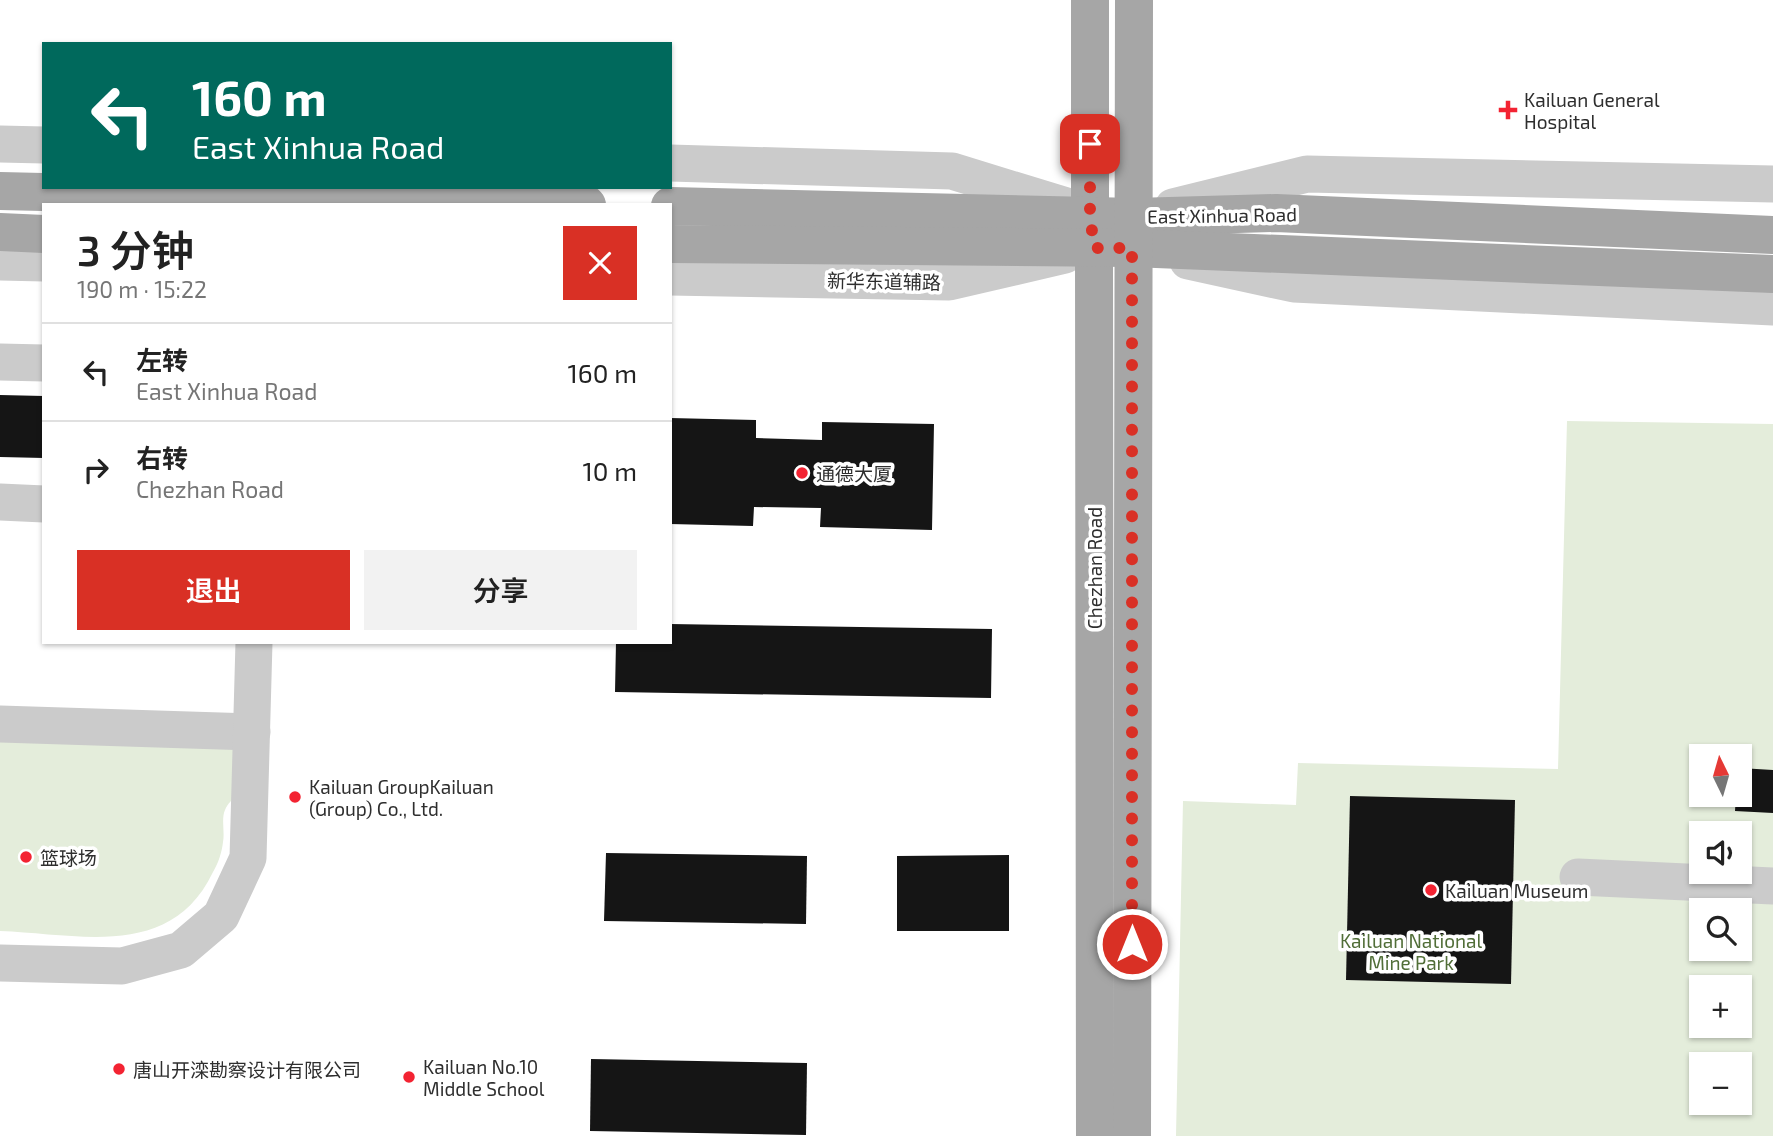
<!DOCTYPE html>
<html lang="zh">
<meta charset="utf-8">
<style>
:root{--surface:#fff;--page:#f2f2f2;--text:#222;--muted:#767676;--line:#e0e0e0;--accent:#d93025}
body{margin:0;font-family:"Exo 2","Noto Sans SC",sans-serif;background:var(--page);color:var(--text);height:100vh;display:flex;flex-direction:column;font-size:26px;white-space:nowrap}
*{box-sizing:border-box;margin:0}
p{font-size:23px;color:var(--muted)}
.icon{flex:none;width:38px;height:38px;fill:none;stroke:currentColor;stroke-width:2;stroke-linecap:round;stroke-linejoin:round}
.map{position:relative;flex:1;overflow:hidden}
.panel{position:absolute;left:42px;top:203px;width:630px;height:441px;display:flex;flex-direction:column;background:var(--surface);border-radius:0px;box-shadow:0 2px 5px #0004}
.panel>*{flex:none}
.top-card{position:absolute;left:42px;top:42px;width:630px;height:147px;border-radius:0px;box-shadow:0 2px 5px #0004;background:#00695c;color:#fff;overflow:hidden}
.needle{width:46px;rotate:355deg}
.fabs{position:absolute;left:1689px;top:744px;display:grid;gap:14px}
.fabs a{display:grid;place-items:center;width:63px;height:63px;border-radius:0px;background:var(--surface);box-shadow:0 2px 5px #0004;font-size:35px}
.pin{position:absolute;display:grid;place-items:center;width:60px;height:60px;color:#fff;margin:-30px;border-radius:14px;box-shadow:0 4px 10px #0006}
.me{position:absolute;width:77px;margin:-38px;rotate:0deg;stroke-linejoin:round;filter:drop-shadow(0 0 5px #0008)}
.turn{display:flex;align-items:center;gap:24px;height:147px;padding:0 35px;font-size:32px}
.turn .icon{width:91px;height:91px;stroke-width:2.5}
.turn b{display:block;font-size:49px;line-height:60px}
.round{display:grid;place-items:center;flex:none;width:74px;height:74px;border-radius:0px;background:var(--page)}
.summary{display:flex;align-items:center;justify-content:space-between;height:119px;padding:0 35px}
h1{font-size:42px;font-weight:600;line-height:52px}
.button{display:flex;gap:14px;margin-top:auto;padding:14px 35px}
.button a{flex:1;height:80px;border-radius:0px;background:var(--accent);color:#fff;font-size:28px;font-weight:600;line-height:80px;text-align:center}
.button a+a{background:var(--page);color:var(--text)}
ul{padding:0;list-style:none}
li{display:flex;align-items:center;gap:21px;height:98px;padding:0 35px;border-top:2px solid var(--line)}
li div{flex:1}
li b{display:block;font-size:26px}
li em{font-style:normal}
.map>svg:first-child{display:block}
.green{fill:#e4eddb;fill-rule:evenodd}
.building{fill:#151515}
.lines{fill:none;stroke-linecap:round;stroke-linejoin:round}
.minor{stroke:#cbcbcb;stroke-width:37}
.major{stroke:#a6a6a6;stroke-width:38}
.route{stroke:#d93025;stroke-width:12;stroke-dasharray:0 21.6}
.poi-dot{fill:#f32332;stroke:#fff;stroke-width:2.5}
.labels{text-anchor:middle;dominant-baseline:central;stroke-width:7;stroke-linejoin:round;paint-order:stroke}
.poi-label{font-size:19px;fill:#2e2e2e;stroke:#fff;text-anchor:start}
.street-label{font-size:19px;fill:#2e2e2e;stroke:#fff}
.park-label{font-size:19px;fill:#516e38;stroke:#fff}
</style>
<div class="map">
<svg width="1773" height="1136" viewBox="0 0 1773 1136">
<rect width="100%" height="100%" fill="#fff"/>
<g class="green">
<path d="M1567 421 1773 424V1136H1176L1183 801 1296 805 1298 763 1558 769ZM1701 756H1740V794H1701ZM1701 833H1740V872H1701ZM1701 910H1740V948H1701ZM1701 987H1740V1026H1701ZM1701 1064H1740V1102H1701Z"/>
<path d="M0 733 234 749 238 793C234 798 227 804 225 810 221 819 225 832 223 842 222 852 218 864 213 872 171 960 80 934 0 931Z"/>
</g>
<g class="building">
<polygon points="0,395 44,396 44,458 0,457"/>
<polygon points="670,418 756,420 756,438 822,440 822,422 934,424 932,530 820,527 821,508 754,507 753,526 670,524"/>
<polygon points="670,624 992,629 991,698 615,692 616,642 670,642"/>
<polygon points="1740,768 1773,770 1773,813 1735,811 1736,794 1740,794"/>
<polygon points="1350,796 1515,800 1511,984 1346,980"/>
<polygon points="606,853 807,856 806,924 604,921"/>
<polygon points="1009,855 1009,931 897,931 897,856"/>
<polygon points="591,1059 807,1063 806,1135 590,1131"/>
</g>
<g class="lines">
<g class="minor">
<polyline points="0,144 44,145"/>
<polyline points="670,163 952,171 1076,209"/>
<polyline points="1173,207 1307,174 1773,184"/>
<polyline points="1188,261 1294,284 1773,307"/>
<polyline points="0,262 44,263"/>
<polyline points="670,277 949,282 1065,255"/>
<polyline points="0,362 44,363"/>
<polyline points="0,502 44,504"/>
<polyline points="0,724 252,732"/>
<polyline points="1578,877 1773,886"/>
<polyline points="0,963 122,966 181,950 221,916 248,858 254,642"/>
</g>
<g class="major">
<polyline points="1090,0 1090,214 1094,248 1095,1136"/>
<polyline points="0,191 587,205"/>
<polyline points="670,206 1135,217 1276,213 1773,235"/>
<polyline points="0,232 44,234"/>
<polyline points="670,244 1132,248 1773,274"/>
<polyline points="1132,1136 1134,0"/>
</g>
</g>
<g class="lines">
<polyline class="route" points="1090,144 1090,214 1094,248 1132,248 1132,944"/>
</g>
<g class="poi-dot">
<path d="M1504.5 99.5h7v7h7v7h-7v7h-7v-7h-7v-7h7z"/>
<circle cx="802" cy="473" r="7"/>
<circle cx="295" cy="797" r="7"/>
<circle cx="26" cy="857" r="7"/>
<circle cx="1431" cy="890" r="7"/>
<circle cx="119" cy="1069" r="7"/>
<circle cx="409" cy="1077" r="7"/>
</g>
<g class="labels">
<g class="poi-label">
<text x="1524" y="99">Kailuan General<tspan x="1524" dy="22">Hospital</tspan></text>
<text x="816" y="473">通德大厦</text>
<text x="309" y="786">Kailuan GroupKailuan<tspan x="309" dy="22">(Group) Co., Ltd.</tspan></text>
<text x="40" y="857">篮球场</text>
<text x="1445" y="890">Kailuan Museum</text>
<text x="423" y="1066">Kailuan No.10<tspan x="423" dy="22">Middle School</tspan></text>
<text x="133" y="1069">唐山开滦勘察设计有限公司</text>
</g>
<g class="street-label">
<text transform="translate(1222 215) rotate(-1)">East Xinhua Road</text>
<text transform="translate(884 281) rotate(1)">新华东道辅路</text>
<text transform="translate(1094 568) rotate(-90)">Chezhan Road</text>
</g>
<g class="park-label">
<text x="1411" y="940">Kailuan National<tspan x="1411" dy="22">Mine Park</tspan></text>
</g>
</g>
</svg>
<div class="fabs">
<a><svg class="needle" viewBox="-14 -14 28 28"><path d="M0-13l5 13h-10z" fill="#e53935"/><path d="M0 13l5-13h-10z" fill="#767676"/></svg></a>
<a><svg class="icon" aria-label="sound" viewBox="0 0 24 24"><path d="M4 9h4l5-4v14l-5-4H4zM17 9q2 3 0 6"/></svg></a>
<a><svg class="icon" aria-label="search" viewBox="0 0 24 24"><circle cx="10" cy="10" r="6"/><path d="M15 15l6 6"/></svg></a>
<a>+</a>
<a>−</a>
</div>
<div class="pin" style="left:1090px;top:144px;background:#d93025"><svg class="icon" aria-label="arrive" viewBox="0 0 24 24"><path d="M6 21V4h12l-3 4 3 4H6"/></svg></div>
<svg class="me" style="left:1132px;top:944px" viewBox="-20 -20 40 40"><circle r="17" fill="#d93025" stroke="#fff" stroke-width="3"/><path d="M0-11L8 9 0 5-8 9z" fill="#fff"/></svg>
<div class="top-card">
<div class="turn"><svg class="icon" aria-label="left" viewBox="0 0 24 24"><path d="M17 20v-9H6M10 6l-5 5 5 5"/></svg><div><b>160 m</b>East Xinhua Road</div></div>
</div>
<section class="panel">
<div class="summary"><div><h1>3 分钟</h1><p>190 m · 15:22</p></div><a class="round" style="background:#d93025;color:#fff"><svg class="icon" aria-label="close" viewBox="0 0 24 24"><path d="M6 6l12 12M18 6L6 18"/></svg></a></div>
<ul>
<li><svg class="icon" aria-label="left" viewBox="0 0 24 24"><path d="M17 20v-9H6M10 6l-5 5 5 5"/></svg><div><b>左转</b><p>East Xinhua Road</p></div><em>160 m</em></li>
<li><svg class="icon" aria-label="right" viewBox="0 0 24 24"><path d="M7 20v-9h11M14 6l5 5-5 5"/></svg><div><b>右转</b><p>Chezhan Road</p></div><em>10 m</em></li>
</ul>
<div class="button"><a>退出</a><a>分享</a></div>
</section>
</div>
